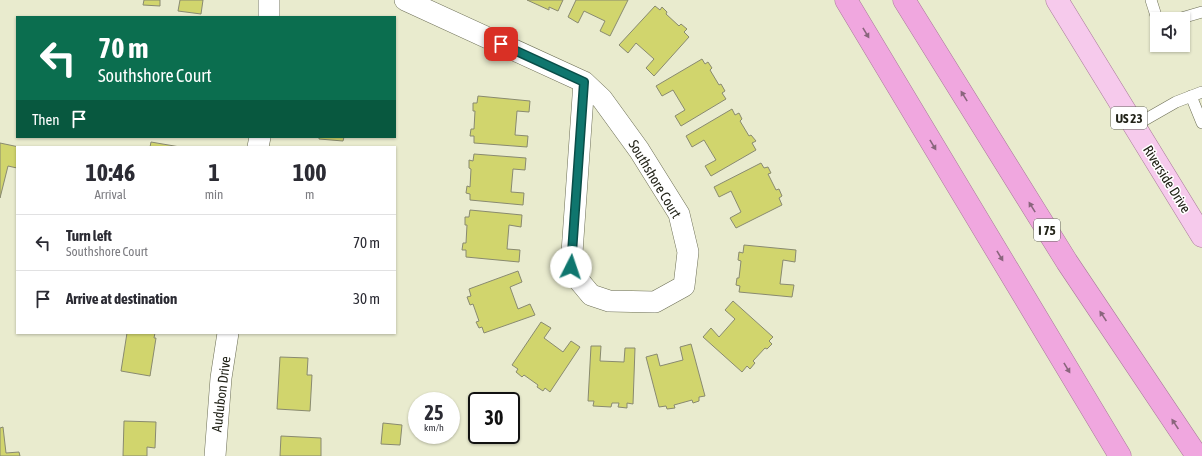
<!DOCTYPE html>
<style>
:root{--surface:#fff;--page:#f7f7f7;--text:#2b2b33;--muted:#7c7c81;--line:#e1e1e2}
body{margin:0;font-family:"Asap Condensed",sans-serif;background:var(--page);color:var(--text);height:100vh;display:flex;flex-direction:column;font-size:15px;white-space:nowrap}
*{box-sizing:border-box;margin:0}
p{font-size:13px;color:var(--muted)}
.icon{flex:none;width:22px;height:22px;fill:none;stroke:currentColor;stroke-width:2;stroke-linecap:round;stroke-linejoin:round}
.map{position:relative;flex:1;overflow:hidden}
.drawer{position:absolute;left:16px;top:146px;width:380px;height:188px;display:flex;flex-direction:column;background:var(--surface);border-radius:0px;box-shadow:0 1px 3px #0004}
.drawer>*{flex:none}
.hud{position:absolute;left:16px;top:16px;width:380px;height:122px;border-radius:0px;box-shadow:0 1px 3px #0004;background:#0b6e4f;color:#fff;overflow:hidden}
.controls{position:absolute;left:1150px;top:12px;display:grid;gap:8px}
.controls a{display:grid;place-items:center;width:40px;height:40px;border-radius:0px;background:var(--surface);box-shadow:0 1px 3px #0004;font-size:20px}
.speed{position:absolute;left:408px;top:392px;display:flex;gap:8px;font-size:20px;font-weight:700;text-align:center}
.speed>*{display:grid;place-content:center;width:52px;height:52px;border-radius:50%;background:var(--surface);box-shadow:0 1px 3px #0004;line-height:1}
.speed small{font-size:10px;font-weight:400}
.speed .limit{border:2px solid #111;border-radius:6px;background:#fff;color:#111}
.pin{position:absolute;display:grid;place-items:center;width:34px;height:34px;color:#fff;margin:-17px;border-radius:8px;box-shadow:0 2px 6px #0006}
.me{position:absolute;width:44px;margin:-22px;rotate:4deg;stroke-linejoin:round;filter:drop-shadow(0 0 3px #0008)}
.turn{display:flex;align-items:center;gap:14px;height:84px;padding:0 16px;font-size:18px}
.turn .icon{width:52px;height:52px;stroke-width:2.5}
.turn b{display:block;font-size:28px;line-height:34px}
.then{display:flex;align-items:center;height:38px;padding:0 16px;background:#0003;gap:8px;font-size:15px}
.eta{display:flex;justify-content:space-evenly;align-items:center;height:68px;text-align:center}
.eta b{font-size:24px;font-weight:700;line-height:28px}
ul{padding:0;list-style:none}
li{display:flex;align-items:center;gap:12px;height:56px;padding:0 16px;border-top:1px solid var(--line)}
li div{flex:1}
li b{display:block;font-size:15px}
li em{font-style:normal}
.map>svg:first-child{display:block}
.building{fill:#d1d56d;stroke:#898a70}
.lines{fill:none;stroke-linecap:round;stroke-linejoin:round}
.service-casing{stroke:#6c6e55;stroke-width:12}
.minor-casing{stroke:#6c6e55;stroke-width:22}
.primary-casing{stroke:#a87999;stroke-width:23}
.motorway-casing{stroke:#a87999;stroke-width:23}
.service{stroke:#fff;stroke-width:11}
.minor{stroke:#fff;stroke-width:21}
.primary{stroke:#f6caec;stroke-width:22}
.motorway{stroke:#f0a7df;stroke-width:22}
.oneway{fill:#89657c}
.route-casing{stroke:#0a4d48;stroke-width:10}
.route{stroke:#0f766e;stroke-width:7}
.labels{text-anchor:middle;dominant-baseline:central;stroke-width:3;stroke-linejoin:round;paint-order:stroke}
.shield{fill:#fff;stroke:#64655d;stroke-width:1}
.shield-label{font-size:13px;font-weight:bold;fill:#222318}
.street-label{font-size:14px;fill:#222318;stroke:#fff}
</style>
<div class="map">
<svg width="1202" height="456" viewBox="0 0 1202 456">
<rect width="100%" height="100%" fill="#e9ebce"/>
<g class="building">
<polygon points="144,0 160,0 160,6 143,5"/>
<polygon points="180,0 203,0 201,14 178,11"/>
<polygon points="527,0 563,0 558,11 549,7 549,10"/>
<polygon points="576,0 628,0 610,36 600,31 605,21 584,11 578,23 568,17"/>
<polygon points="655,6 660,10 662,7 667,12 666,14 679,26 681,24 687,29 684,32 689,37 654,76 646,68 654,59 636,43 628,53 619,45"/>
<polygon points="702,59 705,64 708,62 712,68 710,70 719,85 721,84 725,91 722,93 726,99 681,126 675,116 685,110 673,90 662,96 656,86"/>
<polygon points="478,96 530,101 529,112 517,111 515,135 528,136 527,147 474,143 474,136 470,136 471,129 474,129 475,111 473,111 473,103 477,103"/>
<polygon points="732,109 735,115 739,113 742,119 740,121 749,136 751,135 756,141 752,143 756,150 711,176 705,166 716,160 704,140 692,147 686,136"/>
<polygon points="319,137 344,137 343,141 319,139"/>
<polygon points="151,142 180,147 150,147"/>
<polygon points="0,143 19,147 17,147 17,168 8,166 0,198"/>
<polygon points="474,154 526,158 525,170 513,169 511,192 524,193 523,205 470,200 470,194 466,193 467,186 470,187 471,169 469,168 469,160 473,161"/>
<polygon points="761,163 764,168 768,167 771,173 768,174 776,190 779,189 782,196 779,198 782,205 736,228 730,218 741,212 731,191 719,197 714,187"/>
<polygon points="470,210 522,215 521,227 509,225 507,249 520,250 519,262 466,257 466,250 462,250 463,243 466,243 467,225 465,225 465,217 469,217"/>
<polygon points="744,245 796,250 795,262 783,260 780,284 794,285 792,297 739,292 740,286 736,285 737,278 739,278 741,261 738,260 739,252 743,253"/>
<polygon points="518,271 522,282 510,287 518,309 530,304 535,315 484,333 482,327 479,328 476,322 479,321 473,304 470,305 467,297 471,296 469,289"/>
<polygon points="733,301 773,337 769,341 772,344 767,349 765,348 753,361 755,363 750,369 747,366 742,372 703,337 711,328 719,337 735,319 725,310"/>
<polygon points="541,322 551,328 544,338 563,352 571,341 580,347 550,392 545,388 543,391 537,387 538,385 524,375 522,377 516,372 518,369 512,365"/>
<polygon points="127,333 155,333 154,338 156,338 150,376 121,371"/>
<polygon points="691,344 705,396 699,397 699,401 693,403 692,400 674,405 675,408 667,409 666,406 659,407 646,357 657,354 660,366 683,360 680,347"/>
<polygon points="591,346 601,346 600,361 624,362 625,348 635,348 633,404 627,403 627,408 618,407 619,403 612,403 611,407 593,406 594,401 588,401"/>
<polygon points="280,357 308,358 307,375 312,375 310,411 277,409"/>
<polygon points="124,421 156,422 155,448 147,447 147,456 123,456"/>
<polygon points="383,423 402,425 400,445 381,444"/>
<polygon points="3,427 6,453 19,452 20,456 0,456 0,428"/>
<polygon points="281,436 321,438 321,456 280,456"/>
</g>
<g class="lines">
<g class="service-casing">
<g id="service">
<polyline points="1151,0 1157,19"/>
<polyline points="1178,19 1202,12"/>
<polyline points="1191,96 1202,123"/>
<polyline points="1134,126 1176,102 1202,92"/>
</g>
</g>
<g class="minor-casing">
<g id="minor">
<polyline points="405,0 584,82 602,99 639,150 679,214 688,252 684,286 655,302 609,301 591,295 576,277 571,267 584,82"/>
<polyline points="269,17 269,0"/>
<polyline points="258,147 260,137"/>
<polyline points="215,456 221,378 228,333"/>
</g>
</g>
<g class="primary-casing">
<polyline id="primary" points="1057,0 1202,236"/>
</g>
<g class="motorway-casing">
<g id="motorway">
<polyline points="846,0 1120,456"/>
<polyline points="904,0 1067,262 1197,456"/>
</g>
</g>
<use href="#service" class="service"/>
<use href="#minor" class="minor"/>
<use href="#primary" class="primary"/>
<use href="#motorway" class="motorway"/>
</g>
<defs><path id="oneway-solid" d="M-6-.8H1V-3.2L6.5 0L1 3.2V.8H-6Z"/></defs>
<g class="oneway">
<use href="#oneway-solid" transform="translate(866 33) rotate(59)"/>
<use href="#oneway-solid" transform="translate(964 96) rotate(-122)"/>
<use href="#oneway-solid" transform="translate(933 145) rotate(59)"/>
<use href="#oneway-solid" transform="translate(1032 207) rotate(-122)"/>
<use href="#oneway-solid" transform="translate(1000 256) rotate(59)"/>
<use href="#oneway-solid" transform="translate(1103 316) rotate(-124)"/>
<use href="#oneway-solid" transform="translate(1067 368) rotate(59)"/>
<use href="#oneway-solid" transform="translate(1175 424) rotate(-124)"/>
</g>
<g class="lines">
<g class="route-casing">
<polyline id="route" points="501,44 584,82 571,267"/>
</g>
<use href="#route" class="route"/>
</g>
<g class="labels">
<g class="shield">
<rect x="1111" y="107" width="36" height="22" rx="3"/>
<rect x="1034" y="219" width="26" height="22" rx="3"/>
</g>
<g class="shield-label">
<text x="1129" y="118">US 23</text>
<text x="1047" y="230">I 75</text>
</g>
<g class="street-label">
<text transform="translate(655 179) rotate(59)">Southshore Court</text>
<text transform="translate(1167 179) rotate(58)">Riverside Drive</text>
<text transform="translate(221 394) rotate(-83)">Audubon Drive</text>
</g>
</g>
</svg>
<div class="controls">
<a><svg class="icon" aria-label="sound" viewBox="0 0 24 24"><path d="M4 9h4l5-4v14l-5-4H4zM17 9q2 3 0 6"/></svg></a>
</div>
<div class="speed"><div>25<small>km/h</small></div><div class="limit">30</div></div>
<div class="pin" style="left:501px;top:44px;background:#d93025"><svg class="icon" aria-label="arrive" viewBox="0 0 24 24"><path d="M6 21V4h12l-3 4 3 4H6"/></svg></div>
<svg class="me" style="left:571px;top:267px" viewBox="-20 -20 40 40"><circle r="19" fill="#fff"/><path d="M0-13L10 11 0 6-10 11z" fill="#0f766e"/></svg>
<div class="hud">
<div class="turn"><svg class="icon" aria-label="left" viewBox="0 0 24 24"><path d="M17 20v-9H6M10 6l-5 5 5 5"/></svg><div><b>70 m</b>Southshore Court</div></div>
<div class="then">Then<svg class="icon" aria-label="arrive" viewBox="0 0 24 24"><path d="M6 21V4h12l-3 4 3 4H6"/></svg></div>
</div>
<section class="drawer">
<div class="eta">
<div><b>10:46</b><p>Arrival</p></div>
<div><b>1</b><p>min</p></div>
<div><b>100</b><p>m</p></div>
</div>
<ul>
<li><svg class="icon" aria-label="left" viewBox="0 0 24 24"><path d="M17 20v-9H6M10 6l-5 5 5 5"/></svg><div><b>Turn left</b><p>Southshore Court</p></div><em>70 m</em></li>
<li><svg class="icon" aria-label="arrive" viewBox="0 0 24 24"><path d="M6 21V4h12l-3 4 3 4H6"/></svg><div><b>Arrive at destination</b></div><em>30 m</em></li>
</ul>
</section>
</div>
